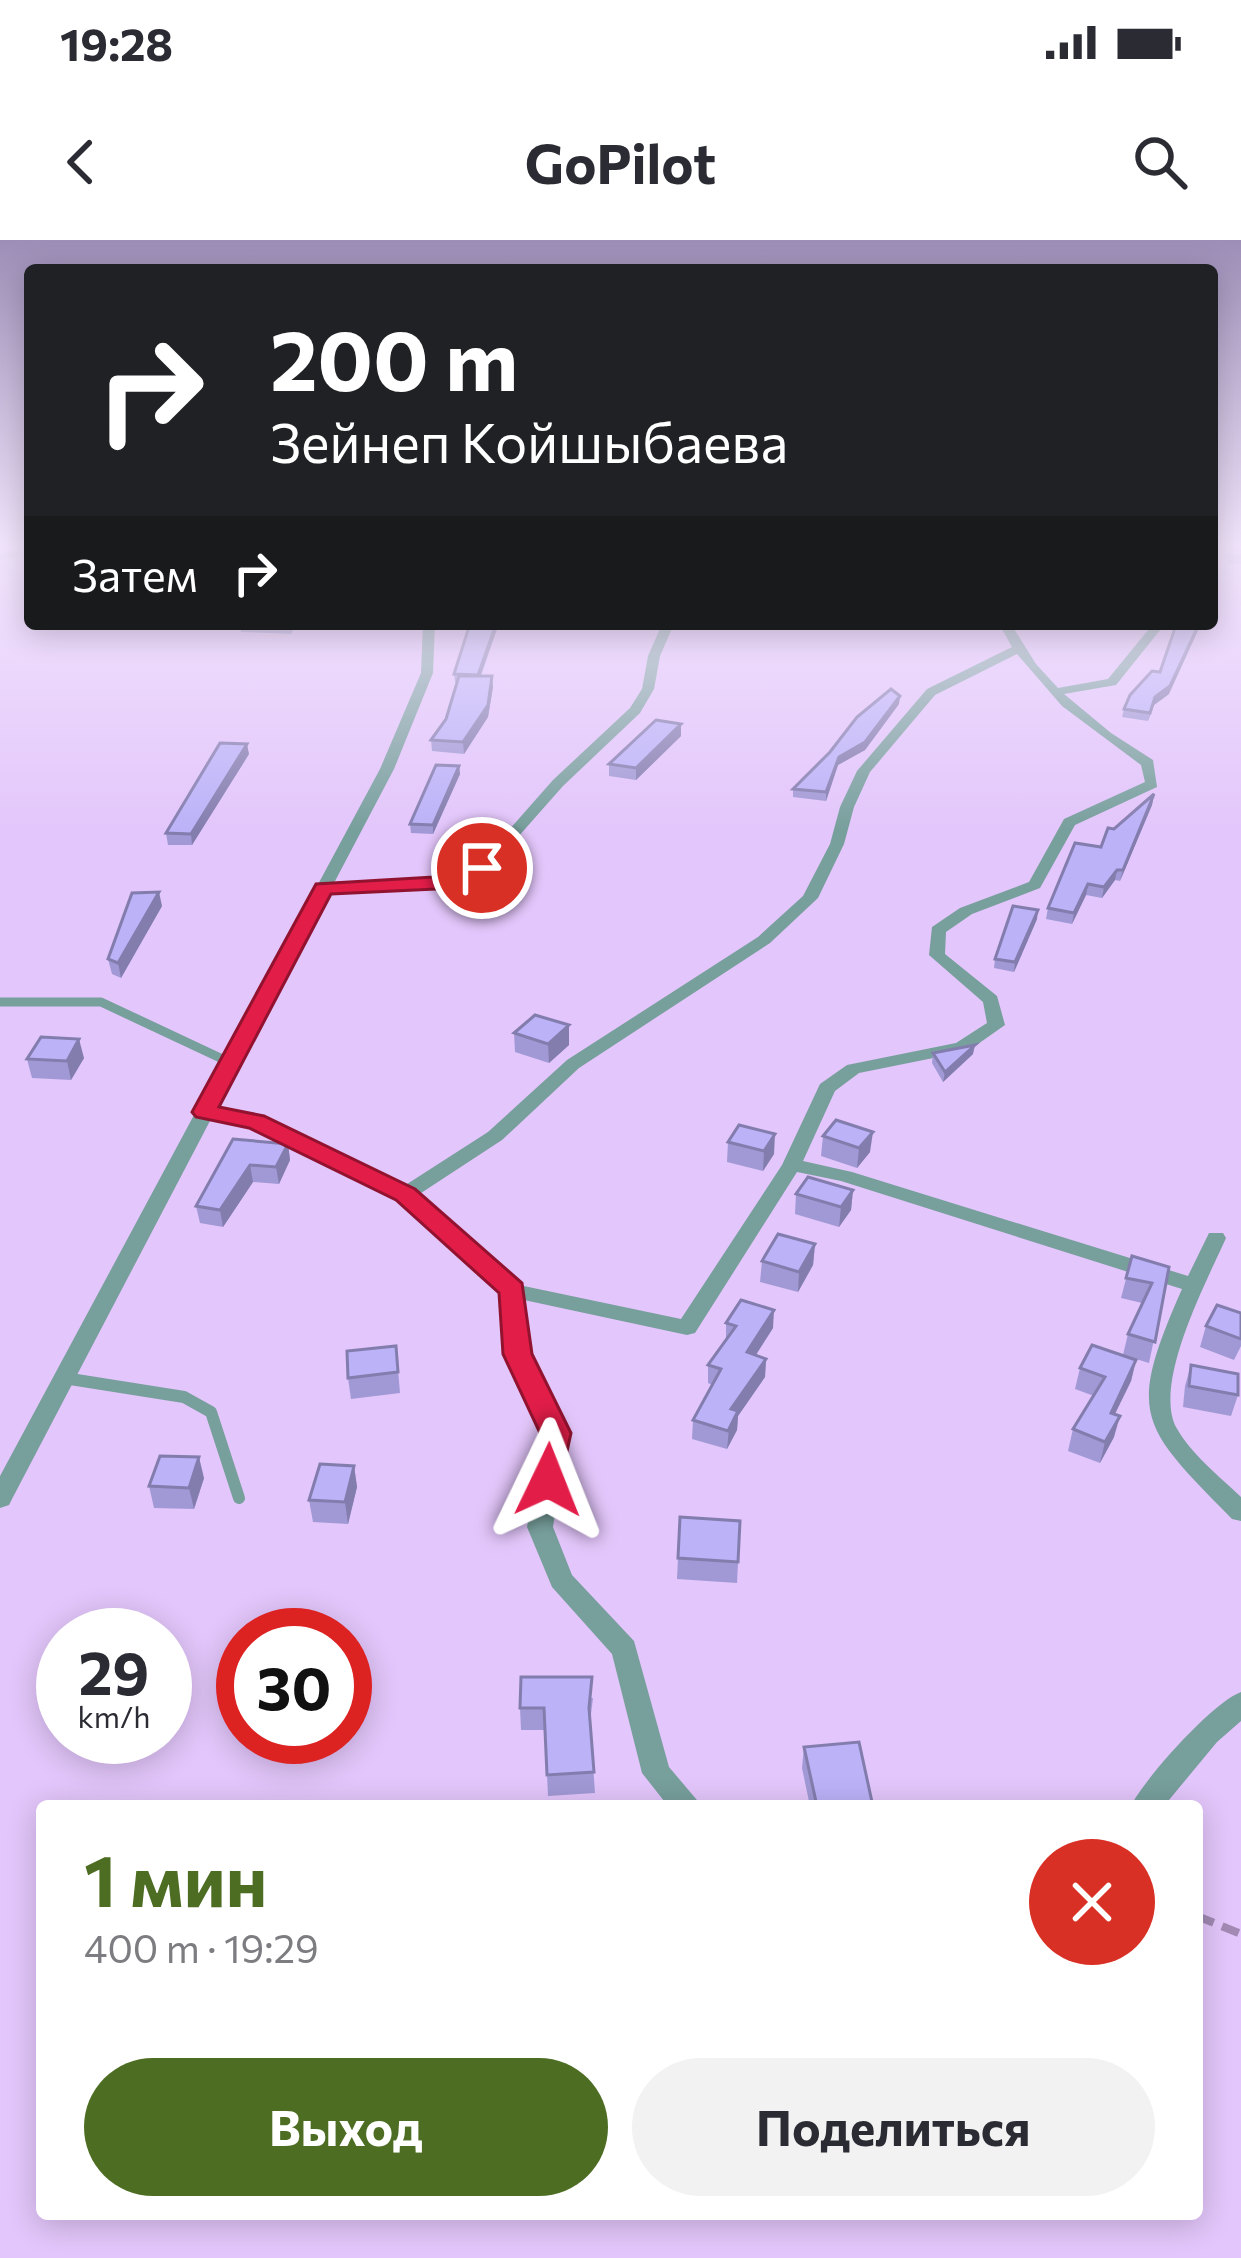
<!DOCTYPE html>
<html lang="ru">
<meta charset="utf-8">
<style>
:root{--surface:#fff;--page:#f2f2f3;--text:#2b2b33;--muted:#7c7c81;--accent:#4d6d23}
body{margin:0;font-family:Commissioner,sans-serif;background:var(--page);color:var(--text);height:100vh;display:flex;flex-direction:column;font-size:45px;white-space:nowrap}
*{box-sizing:border-box;margin:0}
p{font-size:39px;color:var(--muted)}
.icon{flex:none;width:66px;height:66px;fill:none;stroke:currentColor;stroke-width:2;stroke-linecap:round;stroke-linejoin:round}
.map{position:relative;flex:1;overflow:hidden}
.panel{position:absolute;left:36px;top:1560px;width:1167px;height:420px;display:flex;flex-direction:column;background:var(--surface);border-radius:12px;box-shadow:0 6px 30px #0003}
.panel>*{flex:none}
.banner{position:absolute;left:24px;top:24px;width:1194px;height:366px;border-radius:12px;box-shadow:0 6px 30px #0003;background:#202124;color:#fff;overflow:hidden}
.speed{position:absolute;left:36px;top:1368px;display:flex;gap:24px;font-size:60px;font-weight:700;text-align:center}
.speed>*{display:grid;place-content:center;width:156px;height:156px;border-radius:50%;background:var(--surface);box-shadow:0 6px 30px #0003;line-height:1}
.speed small{font-size:30px;font-weight:400}
.speed .limit{border:18px solid #d22;background:#fff;color:#111}
.pin{position:absolute;display:grid;place-items:center;width:102px;height:102px;color:#fff;margin:-51px;border:6px solid #fff;border-radius:50%;box-shadow:0 3px 12px #0007}
.me{position:absolute;width:132px;margin:-66px;rotate:2deg;stroke-linejoin:round;filter:drop-shadow(0 0 9px #0008)}
.turn{display:flex;align-items:center;gap:42px;height:252px;padding:0 48px;font-size:54px}
.turn .icon{width:156px;height:156px;stroke-width:2.5}
.turn b{display:block;font-size:84px;line-height:102px}
.then{display:flex;align-items:center;height:114px;padding:0 48px;background:#0003;gap:24px;font-size:45px}
.round{display:grid;place-items:center;flex:none;width:126px;height:126px;border-radius:63px;background:var(--page)}
.summary{display:flex;align-items:center;justify-content:space-between;height:204px;padding:0 48px}
h1{font-size:72px;font-weight:700;line-height:90px;color:var(--accent)}
.primary-button{display:flex;gap:24px;margin-top:auto;padding:24px 48px}
.primary-button a{flex:1;height:138px;border-radius:72px;background:var(--accent);color:#fff;font-size:48px;font-weight:700;line-height:138px;text-align:center}
.primary-button a+a{background:var(--page);color:var(--text)}
.status{display:flex;justify-content:space-between;align-items:center;height:84px;padding:0 60px;background:var(--surface);direction:ltr}
.status svg{height:33px;fill:currentColor}
header{display:flex;justify-content:space-between;align-items:center;height:156px;padding:0 48px;background:var(--surface);font-size:54px;font-weight:700}
.map>svg:first-child{display:block}
.lines{fill:none;stroke-linecap:round;stroke-linejoin:round}
.path{stroke:#a28ab4;stroke-width:8;stroke-dasharray:18 9;stroke-linecap:butt}
.service-far1{stroke:#779f9c;stroke-width:9}
.service{stroke:#779f9c;stroke-width:12}
.minor{fill:#779f9c;fill-rule:evenodd}
.wall{fill:#a199d5}
.shaded-wall{fill:#837dae}
.building{fill:#bbb2f8;stroke:#837dae;stroke-width:3}
.route{fill:#e11d48;stroke:#92132f;stroke-width:3}
</style>
<div class="status"><b>19:28</b><svg viewBox="0 0 49 12"><path d="M0 12V9h3v3zM5 12V6h3v6zM10 12V3h3v9zM15 12V0h3v12zM26 1h20v11H26zM47 4h2v5h-2z"/></svg></div>
<header><svg class="icon" aria-label="back" viewBox="0 0 24 24"><path d="M15 5l-7 7 7 7"/></svg>GoPilot<svg class="icon" aria-label="search" viewBox="0 0 24 24"><circle cx="10" cy="10" r="6"/><path d="M15 15l6 6"/></svg></header>
<div class="map">
<svg width="1241" height="2018" viewBox="0 0 1241 2018">
<rect width="100%" height="100%" fill="#e3c6fb"/>
<g class="lines">
<polyline class="path" points="1197,1676 1241,1694"/>
<polyline class="service-far1" points="0,762 101,762 231,823"/>
<polyline class="service" points="64,1138 184,1157 211,1172 239,1258"/>
<g class="minor">
<polygon points="22,309 30,309 30,313 0,320 0,314"/>
<path d="M423 384H435L433 433 394 529 334 643 435 638 477 626 553 540 630 468 642 449 648 416 662 384H674L660 416 654 449 640 473 563 546 487 632 436 648 329 652 217 868 262 877 404 946 488 892 567 820 758 697 803 656 830 604 840 567 857 531 927 449 1012 407 999 384H1011L1036 424 1058 448 1108 439 1153 384H1165L1116 445 1064 454 1111 493 1153 520 1157 547 1075 585 1040 648 972 674 946 692 945 714 997 756 1005 785 968 811 859 833 835 851 803 921 852 932 1188 1036 1209 993H1223L1226 998C1207 1041 1153 1142 1176 1187 1191 1214 1219 1236 1241 1257V1281L1232 1279C1140 1185 1126 1176 1182 1049L841 941 797 932 695 1093 687 1095 524 1060 528 1114 568 1193 553 1287 572 1335 634 1401 669 1527 702 1566H668L642 1533 612 1414 552 1347 527 1287 544 1193 506 1114 501 1052 398 958 250 886 211 879 12 1259 9 1265 0 1268V1236L380 529 421 433ZM1017 414 1062 466 1141 525 1145 542 1064 579 1029 642 960 668 932 687 929 715 983 762 987 783 956 803 847 825 820 844 782 925 681 1079 519 1045 418 955 502 900 579 828 770 703 818 658 844 604 854 567 870 532 935 455Z"/>
<path d="M1241 1452V1481L1217 1502 1164 1566H1131C1144 1539 1213 1462 1241 1452Z"/>
</g>
</g>
<g class="wall">
<polygon points="1241,309 1241,324 1227,323 1228,316"/>
<polygon points="240,384 297,384 291,394 241,392"/>
<polygon points="466,384 497,384 497,389 481,436 493,447 488,477 464,514 432,511 431,500 446,479 457,442 455,442 454,434 467,392"/>
<polygon points="1169,454 1154,465 1148,481 1122,477 1124,469"/>
<polygon points="899,464 865,510 838,525 826,561 793,557 793,549"/>
<polygon points="681,484 681,496 636,540 609,536 609,524"/>
<polygon points="249,514 192,605 168,605 166,593"/>
<polygon points="459,526 460,534 433,594 411,593 410,584"/>
<polygon points="1154,554 1152,565 1120,641 1115,640 1102,658 1086,655 1072,684 1046,679 1048,668 1114,589"/>
<polygon points="162,666 121,738 112,734 108,719"/>
<polygon points="1037,679 1014,732 994,728 995,719"/>
<polygon points="514,793 569,805 549,823 515,812"/>
<polygon points="933,813 973,814 943,842 932,823"/>
<polygon points="84,818 71,840 32,838 27,819"/>
<polygon points="823,896 870,912 857,928 821,916"/>
<polygon points="233,899 288,904 290,920 279,944 253,942 223,987 200,983 196,966"/>
<polygon points="728,902 774,914 763,931 727,922"/>
<polygon points="853,950 851,970 839,987 795,974 796,954"/>
<polygon points="815,1004 813,1025 798,1052 760,1042 762,1021"/>
<polygon points="1132,1016 1169,1027 1149,1123 1123,1115 1128,1094 1142,1063 1121,1058"/>
<polygon points="1241,1073 1241,1106 1234,1120 1200,1107 1206,1086"/>
<polygon points="726,1083 773,1088 756,1115 766,1119 765,1137 738,1176 737,1190 727,1209 692,1199 693,1180 712,1145 708,1143 708,1125 726,1101"/>
<polygon points="396,1106 400,1153 351,1159 348,1138"/>
<polygon points="1136,1120 1131,1141 1115,1174 1114,1197 1100,1223 1068,1211 1073,1189 1094,1156 1075,1149 1080,1128"/>
<polygon points="1191,1125 1238,1155 1231,1176 1183,1167 1185,1146"/>
<polygon points="354,1226 357,1247 348,1284 313,1282 309,1260"/>
<polygon points="204,1238 194,1269 154,1268 149,1246"/>
<polygon points="680,1277 740,1281 737,1343 677,1339"/>
<polygon points="593,1458 590,1482 595,1553 548,1556 545,1490 521,1490 520,1468"/>
<polygon points="804,1507 872,1562 872,1566 810,1566 802,1528"/>
</g>
<g class="shaded-wall">
<polygon points="497,384 497,389 478,442 478,435"/>
<polygon points="1199,384 1201,384 1169,454 1154,465 1148,481 1155,457"/>
<polygon points="492,436 493,447 488,477 464,514 463,502"/>
<polygon points="900,456 899,464 865,510 838,525 826,561 826,552 839,517"/>
<polygon points="681,484 681,496 636,540 636,528"/>
<polygon points="247,504 249,514 192,605 191,594"/>
<polygon points="459,526 460,534 433,594 433,585"/>
<polygon points="1154,554 1152,565 1120,641 1123,630"/>
<polygon points="1117,630 1115,640 1102,658 1104,647"/>
<polygon points="1088,644 1086,655 1072,684 1074,673"/>
<polygon points="159,652 162,666 121,738 118,723"/>
<polygon points="1038,670 1037,679 1014,732 1015,722"/>
<polygon points="569,785 569,805 549,823 548,804"/>
<polygon points="79,799 84,818 71,840 67,821"/>
<polygon points="975,805 973,814 943,842 945,832"/>
<polygon points="873,892 870,912 857,928 859,908"/>
<polygon points="775,894 774,914 763,931 764,911"/>
<polygon points="288,904 290,920 279,944 276,927"/>
<polygon points="250,925 253,942 223,987 220,970"/>
<polygon points="853,950 851,970 839,987 841,967"/>
<polygon points="815,1004 813,1025 798,1052 799,1032"/>
<polygon points="774,1070 773,1088 746,1130 747,1112"/>
<polygon points="766,1119 765,1137 738,1176 737,1190 727,1209 731,1169"/>
<polygon points="1136,1120 1131,1141 1105,1194 1111,1173"/>
<polygon points="1120,1176 1114,1197 1100,1223 1105,1202"/>
<polygon points="199,1217 204,1238 194,1269 189,1248"/>
<polygon points="354,1226 357,1247 348,1284 345,1262"/>
</g>
<g class="building">
<polygon points="1232,309 1241,309 1241,317 1228,316"/>
<polygon points="467,384 496,384 478,435 454,434 468,390"/>
<polygon points="1179,384 1199,384 1170,446 1155,457 1150,473 1124,469 1130,455 1152,431 1160,432 1175,388"/>
<polygon points="459,436 492,436 488,465 463,502 431,500 446,479"/>
<polygon points="891,449 900,456 865,502 839,517 826,552 793,549 830,512 857,477"/>
<polygon points="656,480 681,484 636,528 609,524"/>
<polygon points="220,503 247,504 191,594 166,593"/>
<polygon points="436,525 459,526 433,585 410,584"/>
<polygon points="1154,554 1123,630 1117,630 1104,647 1088,644 1074,673 1048,668 1075,603 1101,607 1108,588 1114,589"/>
<polygon points="159,652 118,723 108,719 132,653"/>
<polygon points="1013,666 1038,670 1015,722 995,719"/>
<polygon points="535,775 569,785 548,804 514,793"/>
<polygon points="41,797 79,799 67,821 27,819"/>
<polygon points="975,805 945,832 933,813"/>
<polygon points="836,880 873,892 859,908 823,896"/>
<polygon points="739,885 775,894 764,911 728,902"/>
<polygon points="233,899 288,904 276,927 250,925 220,970 196,966"/>
<polygon points="808,937 853,950 841,967 796,954"/>
<polygon points="778,994 815,1004 799,1032 762,1021"/>
<polygon points="1132,1016 1169,1027 1155,1102 1128,1094 1152,1043 1126,1038"/>
<polygon points="741,1060 774,1070 747,1112 766,1119 731,1169 738,1171 728,1191 693,1180 721,1129 708,1125 736,1086 726,1083"/>
<polygon points="1217,1065 1241,1073 1241,1099 1206,1086"/>
<polygon points="1092,1105 1136,1120 1111,1173 1120,1176 1105,1202 1073,1189 1105,1137 1080,1128"/>
<polygon points="396,1106 398,1132 348,1138 347,1111"/>
<polygon points="1191,1125 1238,1134 1238,1155 1189,1146"/>
<polygon points="160,1216 199,1217 189,1248 149,1246"/>
<polygon points="320,1224 354,1226 345,1262 309,1260"/>
<polygon points="680,1277 740,1281 738,1322 678,1318"/>
<polygon points="521,1437 592,1437 589,1468 594,1532 547,1535 544,1468 520,1468"/>
<polygon points="859,1502 872,1562 817,1566 804,1507"/>
</g>
<linearGradient id="sky" x2="0" y2="1"><stop stop-color="#9d8eb7"/><stop offset="0.52" stop-color="#f2e5fd"/><stop offset="1" stop-color="#f2e5fd" stop-opacity="0"/></linearGradient>
<rect width="1241" height="591" fill="url(#sky)"/>
<polygon class="route" points="482,623 492,628 489,633 436,649 331,654 219,867 264,876 415,949 522,1043 532,1114 571,1193 559,1248 537,1248 532,1240 540,1193 503,1114 499,1053 396,960 249,888 196,877 192,872 316,644 434,637"/>
</svg>
<div class="speed"><div>29<small>km/h</small></div><div class="limit">30</div></div>
<div class="pin" style="left:482px;top:628px;background:#d93025"><svg class="icon" aria-label="arrive" viewBox="0 0 24 24"><path d="M6 21V4h12l-3 4 3 4H6"/></svg></div>
<svg class="me" style="left:548px;top:1240px" viewBox="-20 -20 40 40"><path d="M0-17L14 15 0 8-14 15z" fill="#e11d48" stroke="#fff" stroke-width="4"/></svg>
<div class="banner">
<div class="turn"><svg class="icon" aria-label="right" viewBox="0 0 24 24"><path d="M7 20v-9h11M14 6l5 5-5 5"/></svg><div><b>200 m</b>Зейнеп Койшыбаева</div></div>
<div class="then">Затем<svg class="icon" aria-label="right" viewBox="0 0 24 24"><path d="M7 20v-9h11M14 6l5 5-5 5"/></svg></div>
</div>
<section class="panel">
<div class="summary"><div><h1>1 мин</h1><p>400 m · 19:29</p></div><a class="round" style="background:#d93025;color:#fff"><svg class="icon" aria-label="close" viewBox="0 0 24 24"><path d="M6 6l12 12M18 6L6 18"/></svg></a></div>
<div class="primary-button"><a>Выход</a><a>Поделиться</a></div>
</section>
</div>
